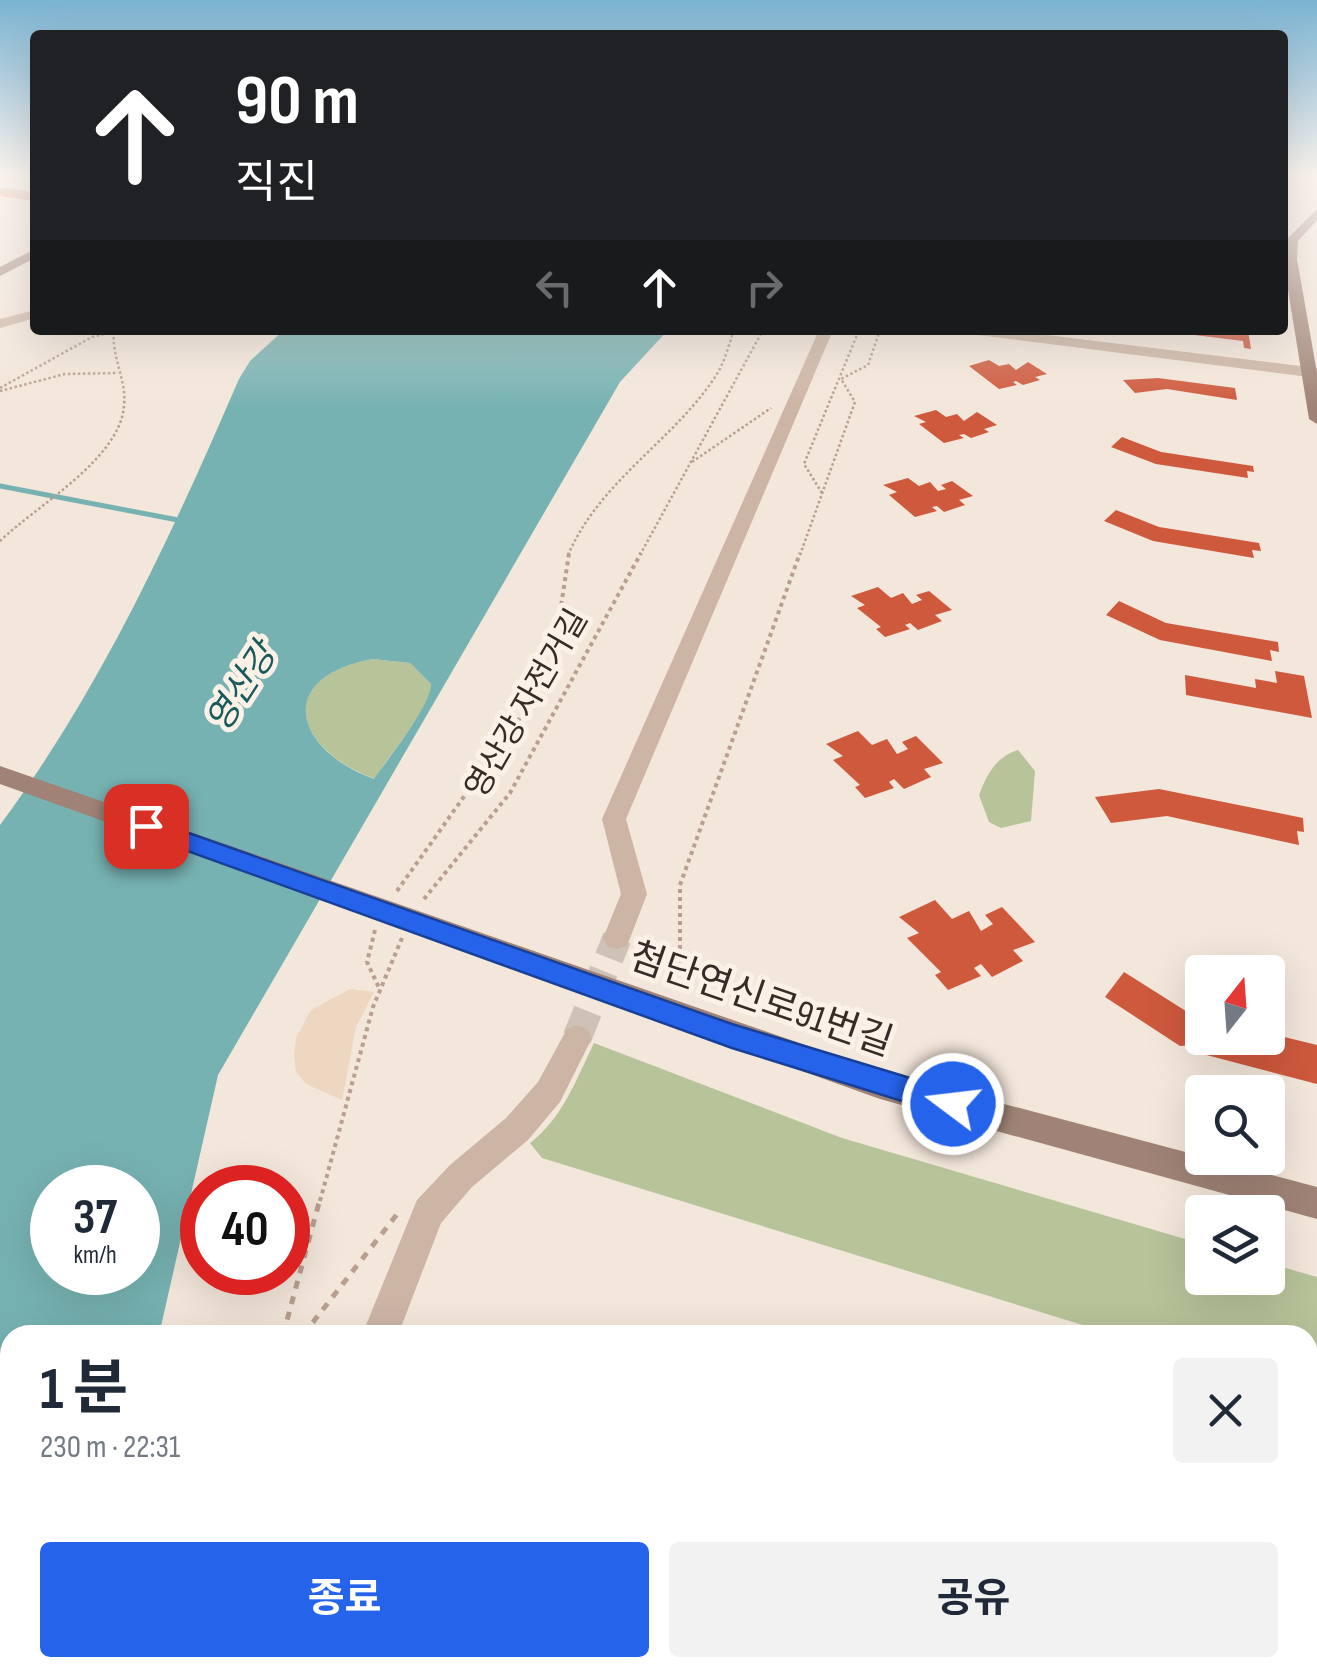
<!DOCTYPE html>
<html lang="ko">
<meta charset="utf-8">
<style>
:root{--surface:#fff;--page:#f2f2f3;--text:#1f2937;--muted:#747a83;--accent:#2563eb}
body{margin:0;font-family:"Sofia Sans Condensed","Noto Sans KR",sans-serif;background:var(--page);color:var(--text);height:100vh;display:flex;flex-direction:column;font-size:38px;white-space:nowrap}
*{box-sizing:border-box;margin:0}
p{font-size:32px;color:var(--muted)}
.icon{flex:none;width:55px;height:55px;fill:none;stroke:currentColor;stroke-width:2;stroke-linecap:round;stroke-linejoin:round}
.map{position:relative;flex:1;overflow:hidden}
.drawer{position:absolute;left:0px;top:1325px;width:1318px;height:352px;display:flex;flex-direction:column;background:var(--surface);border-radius:30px 30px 0 0;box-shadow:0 10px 40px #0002}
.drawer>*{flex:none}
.banner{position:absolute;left:30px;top:30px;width:1258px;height:305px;border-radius:10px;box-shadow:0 10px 40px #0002;background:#202124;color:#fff;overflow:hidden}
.needle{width:65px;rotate:17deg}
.controls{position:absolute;left:1185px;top:955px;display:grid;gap:20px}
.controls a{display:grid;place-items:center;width:100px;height:100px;border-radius:10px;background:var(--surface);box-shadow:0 10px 40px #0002;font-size:50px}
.speed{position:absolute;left:30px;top:1165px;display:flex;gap:20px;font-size:50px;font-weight:700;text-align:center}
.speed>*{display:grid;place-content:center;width:130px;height:130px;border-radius:50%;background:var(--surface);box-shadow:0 10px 40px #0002;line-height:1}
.speed small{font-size:25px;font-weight:400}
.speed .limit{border:15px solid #d22;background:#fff;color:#111}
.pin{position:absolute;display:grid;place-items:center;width:85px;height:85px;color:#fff;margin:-42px;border-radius:20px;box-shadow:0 5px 15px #0006}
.me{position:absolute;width:110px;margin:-55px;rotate:285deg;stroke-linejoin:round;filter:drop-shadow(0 0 8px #0008)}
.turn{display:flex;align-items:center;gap:35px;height:210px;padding:0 40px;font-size:45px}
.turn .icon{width:130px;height:130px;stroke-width:2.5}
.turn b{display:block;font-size:70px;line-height:85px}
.lanes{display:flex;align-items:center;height:95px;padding:0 40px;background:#0003;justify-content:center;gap:50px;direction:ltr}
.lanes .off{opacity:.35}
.round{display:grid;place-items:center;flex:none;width:105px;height:105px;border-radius:10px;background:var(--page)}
.headline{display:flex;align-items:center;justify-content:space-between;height:170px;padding:0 40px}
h1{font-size:60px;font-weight:700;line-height:75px}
.primary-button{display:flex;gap:20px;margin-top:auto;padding:20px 40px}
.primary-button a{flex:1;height:115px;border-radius:10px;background:var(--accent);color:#fff;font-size:40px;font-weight:700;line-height:115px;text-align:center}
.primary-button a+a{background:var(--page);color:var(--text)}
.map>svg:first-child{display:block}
.green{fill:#b7c399}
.plaza{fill:#edd7c0}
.water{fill:#77b2b2;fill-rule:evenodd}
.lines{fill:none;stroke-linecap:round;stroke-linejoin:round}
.stream{stroke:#77b2b2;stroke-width:5}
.building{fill:#ce593d}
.street-tunnel{stroke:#cec1b6;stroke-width:29;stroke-dasharray:29 14;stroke-linecap:butt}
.path-far2{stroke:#b89f8f;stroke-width:2.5;stroke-dasharray:2.5 2.5;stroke-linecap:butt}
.path-far1{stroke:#b89f8f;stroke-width:4;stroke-dasharray:4 4;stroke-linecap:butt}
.path{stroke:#b89f8f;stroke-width:5;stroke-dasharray:8 8;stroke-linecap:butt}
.lane{fill:#ccb5a5;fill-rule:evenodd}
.street{fill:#ccb5a5;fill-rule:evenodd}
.secondary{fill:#a08376;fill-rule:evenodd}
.route{fill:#2563eb;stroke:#184099;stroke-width:2.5}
.labels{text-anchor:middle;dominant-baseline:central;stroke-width:10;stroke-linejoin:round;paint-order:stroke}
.street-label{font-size:32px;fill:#382b27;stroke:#fbf1e7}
.water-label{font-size:35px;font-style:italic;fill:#195b5c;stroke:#fbf1e7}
.near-street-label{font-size:38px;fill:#382b27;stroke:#fbf1e7}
</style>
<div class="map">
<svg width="1317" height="1676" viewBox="0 0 1317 1676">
<rect width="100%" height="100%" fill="#f3e6da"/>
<g class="green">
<path d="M373 659 410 663 431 684C432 709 389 753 375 779 292 748 274 677 373 659Z"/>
<path d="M1018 750 1035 771 1031 821 1001 828 989 822 979 795C987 774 996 757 1018 750Z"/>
<path d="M594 1043 842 1138 1202 1244V1278H1268V1263L1317 1277V1396L1308 1394V1335H1115L542 1158 530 1143C562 1119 577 1078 594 1043Z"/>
</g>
<polygon class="plaza" points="350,989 374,992 356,1027 342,1100 306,1084 296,1072 294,1055 296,1038 311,1010"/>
<path class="water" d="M284 330H668L620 382 218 1075 159 1335H10V1613L0 1630V825C101 689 172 534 239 379L250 361ZM373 659 410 663 431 684C431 706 389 757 374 779 293 749 274 677 373 659ZM52 1188H138V1272H52Z"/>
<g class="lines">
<polyline class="stream" points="0,486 178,520"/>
</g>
<g class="building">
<polygon points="0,188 35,192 35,201 0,196"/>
<polygon points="1154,330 1248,330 1251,349 1244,348 1243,341"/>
<polygon points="989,360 999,366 1009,364 1016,370 1028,362 1047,374 1035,377 1040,380 1023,385 1016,381 1013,382 1017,385 999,389 969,366"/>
<polygon points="1158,378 1235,388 1237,400 1167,389 1135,393 1123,380"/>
<polygon points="936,410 946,417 957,414 964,421 977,412 997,425 984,429 989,432 971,438 964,434 959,435 964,438 944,443 919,424 926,422 914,416"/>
<polygon points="1122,437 1161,452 1253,466 1254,472 1247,471 1248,478 1156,464 1111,447"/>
<polygon points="908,478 919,486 930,482 938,491 946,489 941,485 952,481 973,496 959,500 965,505 944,512 937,506 932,507 937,511 915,517 889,495 897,492 883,485"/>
<polygon points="1116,510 1159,527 1259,543 1261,551 1252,550 1254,558 1153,541 1104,521"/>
<polygon points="878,587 891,598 903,593 912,604 922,600 916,595 929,591 952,610 935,615 942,621 918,630 910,623 905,625 910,629 885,637 876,629 881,627 857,608 865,605 851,596"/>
<polygon points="1119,601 1166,623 1278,642 1279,652 1270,650 1272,661 1160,640 1106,615"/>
<polygon points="1275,671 1304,676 1312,718 1186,695 1185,675 1256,688 1255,679 1277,683"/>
<polygon points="858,731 872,745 887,739 897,754 908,749 902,742 916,736 943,763 924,769 931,777 904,789 894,779 889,782 894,788 865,798 855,787 860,785 833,760 843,756 826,744"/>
<polygon points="1159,789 1303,818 1304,832 1297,831 1299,845 1167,816 1111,823 1095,797"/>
<polygon points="935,900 952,919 969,911 981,931 993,924 985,915 1002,907 1035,942 1013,950 1023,961 992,977 981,964 974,968 981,976 948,990 935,975 941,972 907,938 919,933 899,917"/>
<polygon points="1124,972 1189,1013 1202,1016 1202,1038 1268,1038 1268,1033 1317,1045 1317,1084 1195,1052 1195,1045 1180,1046 1105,997"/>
</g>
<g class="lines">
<polyline class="street-tunnel" points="577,1038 617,938"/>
<g class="path-far2">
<polyline points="0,388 92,337 113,332"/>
<polyline points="0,391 65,374 118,373"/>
<polyline points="692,462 771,408"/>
<polyline points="822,493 804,464 859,330"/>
<path d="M0 541C36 506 120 459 124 406 127 380 111 357 114 330"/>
<path d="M568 555C601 479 674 441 717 374 725 361 729 344 734 330"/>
<polyline points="640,555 763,330"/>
<polyline points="800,555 855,402 841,379 868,365 880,330"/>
</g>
<g class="path-far1">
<polyline points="397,891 551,674 569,553"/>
<polyline points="424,899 510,793 641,553"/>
<polyline points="375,930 367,962 380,990"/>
<polyline points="680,965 680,885 800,553"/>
<polyline points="320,1201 373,1007 402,938"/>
</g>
<g class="path">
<polyline points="283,1335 320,1199"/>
<polyline points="303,1335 398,1213"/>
<polyline points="164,1676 168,1668"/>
</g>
<polygon class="lane" points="4,173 11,173 0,179 0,175"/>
<g class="street">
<polygon points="35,310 35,318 0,328 0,319"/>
<polygon points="819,330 833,330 626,819 647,894 627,946 617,949 607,946 603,938 621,894 602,819"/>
<polygon points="963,330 1005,330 1317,368 1317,378 970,334"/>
<polygon points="577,1025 587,1029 592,1038 560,1102 528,1140 472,1187 441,1223 398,1335 362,1335 417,1200 450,1165 506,1118 538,1082 567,1029"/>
<polygon points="228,1668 270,1668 267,1676 225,1676"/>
</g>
<g class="secondary">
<polygon points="1317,209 1317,220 1298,241 1297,259 1317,373 1317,424 1309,419 1283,259 1286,240"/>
<polygon points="35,249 35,258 0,276 0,267"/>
<polygon points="0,766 880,1071 1317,1187 1317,1219 880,1099 0,784"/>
</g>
</g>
<linearGradient id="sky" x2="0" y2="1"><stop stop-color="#7bb3d2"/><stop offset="0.43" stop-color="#faf4ee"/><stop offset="1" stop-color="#faf4ee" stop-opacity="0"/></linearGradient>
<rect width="1317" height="407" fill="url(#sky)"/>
<polygon class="route" points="146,818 732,1024 953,1091 963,1095 967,1104 963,1113 953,1117 732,1048 138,833 138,820"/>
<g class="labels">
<g class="street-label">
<text transform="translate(527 704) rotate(-60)">영산강 자전거길</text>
</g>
<g class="water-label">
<text transform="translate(242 688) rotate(-57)">영산강</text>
</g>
<g class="near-street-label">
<text transform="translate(761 1000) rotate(19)">첨단연신로91번길</text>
</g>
</g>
</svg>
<div class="controls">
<a><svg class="needle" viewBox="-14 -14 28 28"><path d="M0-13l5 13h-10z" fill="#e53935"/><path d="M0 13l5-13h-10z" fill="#747a83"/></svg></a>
<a><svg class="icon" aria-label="search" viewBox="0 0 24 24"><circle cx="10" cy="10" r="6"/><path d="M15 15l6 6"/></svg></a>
<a><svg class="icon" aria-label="layers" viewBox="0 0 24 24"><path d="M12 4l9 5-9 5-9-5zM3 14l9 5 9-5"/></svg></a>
</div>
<div class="speed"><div>37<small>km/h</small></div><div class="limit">40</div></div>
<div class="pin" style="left:146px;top:826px;background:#d93025"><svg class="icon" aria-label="arrive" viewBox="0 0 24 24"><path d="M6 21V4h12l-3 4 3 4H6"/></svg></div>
<svg class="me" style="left:953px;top:1104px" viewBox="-20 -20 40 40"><circle r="17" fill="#2563eb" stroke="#fff" stroke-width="3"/><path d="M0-11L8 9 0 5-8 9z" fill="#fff"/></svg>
<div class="banner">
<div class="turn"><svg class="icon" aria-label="ahead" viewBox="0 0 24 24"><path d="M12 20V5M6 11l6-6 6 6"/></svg><div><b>90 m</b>직진</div></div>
<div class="lanes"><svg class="icon off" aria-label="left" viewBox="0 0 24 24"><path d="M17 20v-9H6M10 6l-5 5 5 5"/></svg><svg class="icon" aria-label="ahead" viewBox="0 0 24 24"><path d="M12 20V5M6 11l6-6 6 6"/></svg><svg class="icon off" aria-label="right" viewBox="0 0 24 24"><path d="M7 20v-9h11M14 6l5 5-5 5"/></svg></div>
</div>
<section class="drawer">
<div class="headline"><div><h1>1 분</h1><p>230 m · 22:31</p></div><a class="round"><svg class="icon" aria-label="close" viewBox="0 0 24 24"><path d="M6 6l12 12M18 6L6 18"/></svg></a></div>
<div class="primary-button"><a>종료</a><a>공유</a></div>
</section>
</div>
